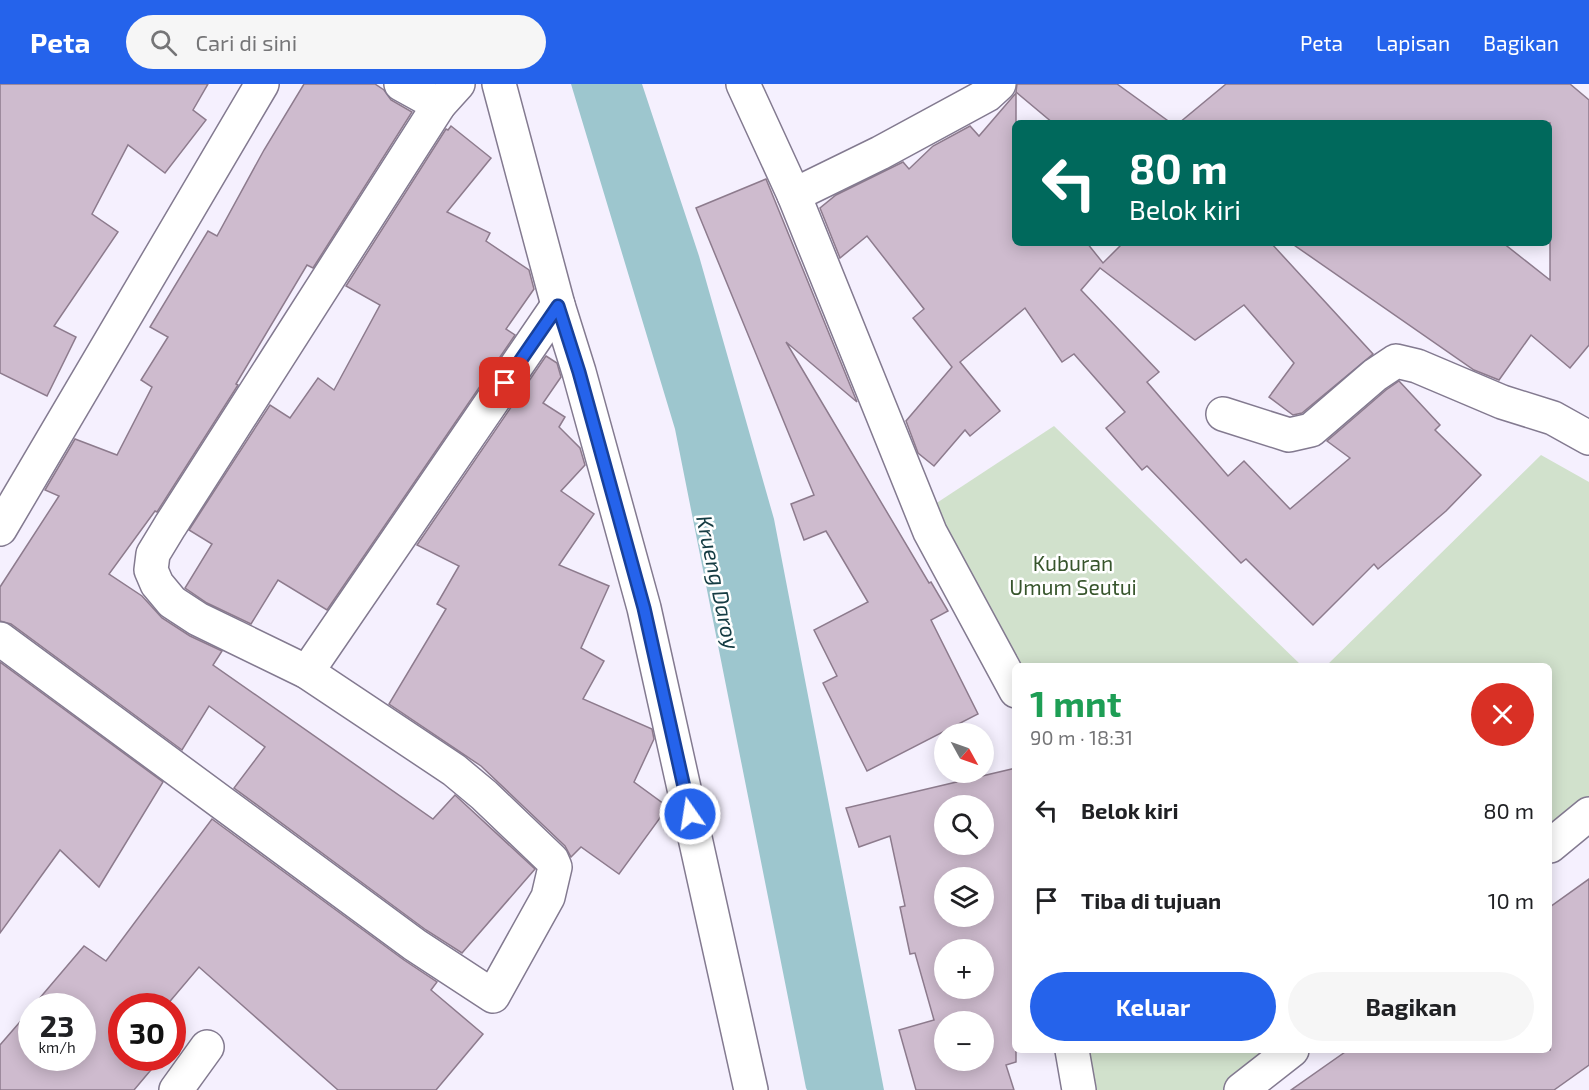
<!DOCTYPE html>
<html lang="id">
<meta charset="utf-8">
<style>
:root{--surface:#fff;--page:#f6f6f6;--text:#202124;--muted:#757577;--accent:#2563eb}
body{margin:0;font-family:"Exo 2",sans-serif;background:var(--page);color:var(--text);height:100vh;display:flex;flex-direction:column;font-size:22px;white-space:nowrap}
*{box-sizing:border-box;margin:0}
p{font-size:20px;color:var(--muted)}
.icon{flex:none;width:33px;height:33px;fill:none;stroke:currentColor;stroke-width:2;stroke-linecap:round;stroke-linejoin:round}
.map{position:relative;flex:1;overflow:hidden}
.side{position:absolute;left:1012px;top:579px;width:540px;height:390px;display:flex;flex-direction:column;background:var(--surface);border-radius:9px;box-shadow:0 3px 15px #0003}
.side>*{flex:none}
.hud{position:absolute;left:1012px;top:36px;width:540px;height:126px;border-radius:9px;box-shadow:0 3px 15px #0003;background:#00695c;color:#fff;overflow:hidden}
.needle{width:39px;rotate:130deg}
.fabs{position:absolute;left:934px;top:639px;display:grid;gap:12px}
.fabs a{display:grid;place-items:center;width:60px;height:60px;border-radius:50%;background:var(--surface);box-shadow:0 3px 15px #0003;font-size:30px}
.speed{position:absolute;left:18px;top:909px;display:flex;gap:12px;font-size:30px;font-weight:700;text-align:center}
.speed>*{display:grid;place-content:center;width:78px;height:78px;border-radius:50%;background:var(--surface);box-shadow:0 3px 15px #0003;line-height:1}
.speed small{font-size:15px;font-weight:400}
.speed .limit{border:9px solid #d22;background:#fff;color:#111}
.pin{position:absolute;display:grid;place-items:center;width:51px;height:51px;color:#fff;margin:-26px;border-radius:12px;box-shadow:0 3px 9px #0006}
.me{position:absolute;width:66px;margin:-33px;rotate:347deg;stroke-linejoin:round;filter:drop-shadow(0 0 4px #0008)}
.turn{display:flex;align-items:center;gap:21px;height:126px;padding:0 18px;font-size:27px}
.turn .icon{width:78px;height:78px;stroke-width:2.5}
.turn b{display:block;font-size:42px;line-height:51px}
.round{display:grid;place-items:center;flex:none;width:63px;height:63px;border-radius:32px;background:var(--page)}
.overview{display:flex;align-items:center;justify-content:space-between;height:102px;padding:0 18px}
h1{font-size:36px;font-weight:700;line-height:45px;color:#1e9e55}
.primary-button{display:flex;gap:12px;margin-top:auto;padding:12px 18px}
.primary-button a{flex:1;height:69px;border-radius:36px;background:var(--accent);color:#fff;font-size:24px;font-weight:700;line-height:69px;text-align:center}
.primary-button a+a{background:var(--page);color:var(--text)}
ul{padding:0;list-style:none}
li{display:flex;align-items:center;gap:18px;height:90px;padding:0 18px}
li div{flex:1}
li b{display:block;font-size:22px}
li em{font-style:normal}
header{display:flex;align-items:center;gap:36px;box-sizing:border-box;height:84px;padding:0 30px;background:var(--accent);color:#fff}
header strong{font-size:28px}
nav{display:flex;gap:33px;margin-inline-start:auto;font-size:21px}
.search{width:420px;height:54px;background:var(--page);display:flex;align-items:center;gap:15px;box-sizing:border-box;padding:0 21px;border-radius:33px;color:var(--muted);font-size:22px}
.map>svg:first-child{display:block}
.green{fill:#d1e1cc}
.water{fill:#9dc6ce}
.building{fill:#cebbce;stroke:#8d7b8d;stroke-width:1.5;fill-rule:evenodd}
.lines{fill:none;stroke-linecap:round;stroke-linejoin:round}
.minor-casing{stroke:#837a90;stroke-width:36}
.minor{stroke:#fff;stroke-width:33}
.route-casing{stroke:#184099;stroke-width:15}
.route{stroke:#2563eb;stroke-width:10}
.labels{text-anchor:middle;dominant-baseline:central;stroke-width:5;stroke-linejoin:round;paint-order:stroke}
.park-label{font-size:21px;fill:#37552c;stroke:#fff}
.water-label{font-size:22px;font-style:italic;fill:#153c43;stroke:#fff}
</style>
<header>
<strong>Peta</strong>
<div class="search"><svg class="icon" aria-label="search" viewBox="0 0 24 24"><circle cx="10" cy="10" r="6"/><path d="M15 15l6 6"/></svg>Cari di sini</div>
<nav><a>Peta</a><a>Lapisan</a><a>Bagikan</a></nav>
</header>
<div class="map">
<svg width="1589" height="1006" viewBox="0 0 1589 1006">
<rect width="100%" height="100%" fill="#f5f0fe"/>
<g class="green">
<polygon points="1054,342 1302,582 1020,582 929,424"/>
<polygon points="1541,371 1589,398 1589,748 1550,779 1550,582 1326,582"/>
<polygon points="1089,966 1313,966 1262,1006 1097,1006"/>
</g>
<polygon class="water" points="571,0 642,0 699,172 774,435 884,1006 807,1006 806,1004 675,345"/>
<g class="building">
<polygon points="0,0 208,0 193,26 206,36 165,89 128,61 92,130 118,148 54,242 76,253 47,312 0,289"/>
<polygon points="304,0 375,0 384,6 391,16 412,28 313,184 307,181 236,300 238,301 157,428 155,427 109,490 142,512 162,534 190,552 222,567 213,581 433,735 455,711 535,785 462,869 426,846 234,704 265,663 209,622 182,666 11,540 0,537 0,503 59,412 45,406 75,355 117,371 152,303 141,296 168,253 150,243 208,147 217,152 264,66"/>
<polygon points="1017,0 1117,0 1171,39 1053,39 1016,8"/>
<polygon points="1226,0 1570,0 1589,16 1589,261 1570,284 1531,251 1499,296 1474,286 1291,159 1503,159 1550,196 1550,39 1179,39"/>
<polygon points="1016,9 1016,159 1087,159 1103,179 1123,159 1271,159 1373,270 1302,329 1293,331 1269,313 1294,279 1244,221 1195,256 1100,184 1081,206 1159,288 1147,298 1228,392 1244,377 1290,425 1350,374 1327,357 1386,306 1399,297 1440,341 1435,346 1481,391 1446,427 1378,485 1374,480 1313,541 1246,475 1241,479 1147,382 1142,386 1106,344 1125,328 1074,270 1062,278 1025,224 960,278 1000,327 970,352 965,346 934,382 918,369 906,337 952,283 913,234 924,225 867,152 840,174 820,124 836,111 903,78 909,85 933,62 970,42 979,52"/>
<polygon points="451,42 491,74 447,128 490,149 486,157 529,186 534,205 506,245 515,251 327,526 278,496 251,540 207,519 185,504 212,460 189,446 270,321 290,334 318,294 334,306 380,221 346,202 446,45 448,46"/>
<polygon points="766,95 857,318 786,258 929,499 931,498 948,527 931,536 978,630 867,687 823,599 837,592 814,546 868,518 826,447 804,456 791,420 814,411 696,124"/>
<polygon points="546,272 557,279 561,293 543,319 565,333 559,343 580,364 585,381 561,407 594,430 559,481 609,502 581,564 604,577 583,615 652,645 654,655 634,698 668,723 619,790 581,763 571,773 565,762 481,682 389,620 446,525 437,520 459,482 417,461"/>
<polygon points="0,578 163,698 99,803 60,766 0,849"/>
<path d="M1016 684V978L1006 981 1014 1006H916L899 946 934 936 915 869 910 870 900 823 905 822 890 752 859 763 846 724ZM945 722H984V760H945ZM945 794H984V832H945ZM945 866H984V904H945ZM945 938H984V976H945Z"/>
<polygon points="212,735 404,876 437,898 431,906 483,950 436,1006 338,1006 199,883 166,922 122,922 122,974 161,974 134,1006 0,1006 0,961 32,924 32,974 82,974 82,922 33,922 84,862 106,877"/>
<polygon points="1589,795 1589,981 1554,1006 1291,1006 1348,966 1550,966 1550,823"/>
</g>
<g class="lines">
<g class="minor-casing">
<g id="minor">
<polyline points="401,0 439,21"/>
<polyline points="499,0 558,221 579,288 644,524 751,1006"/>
<polyline points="743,0 794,111 930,448 1016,607"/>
<polyline points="794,111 880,69 987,11 999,0"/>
<polyline points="1223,330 1289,351 1311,346 1375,291 1396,277 1417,282 1502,318 1553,334 1589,354"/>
<polyline points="0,445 262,0"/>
<polyline points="0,555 415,861 493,912 548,813 555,783 552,776 484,711 454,686 307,588 198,535 172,518 157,500 151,486 153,470 170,442 439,21 458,0"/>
<polyline points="307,588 558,221"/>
<polyline points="1550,762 1589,730"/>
<polyline points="1072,966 1079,1006"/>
<polyline points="176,1006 207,963"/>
<polyline points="1241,1006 1292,966"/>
</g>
</g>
<use href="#minor" class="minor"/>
</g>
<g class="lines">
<g class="route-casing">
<polyline id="route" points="505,299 558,222 579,288 644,524 690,730"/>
</g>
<use href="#route" class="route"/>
</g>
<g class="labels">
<g class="park-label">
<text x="1073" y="478">Kuburan<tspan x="1073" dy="24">Umum Seutui</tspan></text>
</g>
<g class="water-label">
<text transform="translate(719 498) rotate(78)">Krueng Daroy</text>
</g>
</g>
</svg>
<div class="fabs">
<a><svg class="needle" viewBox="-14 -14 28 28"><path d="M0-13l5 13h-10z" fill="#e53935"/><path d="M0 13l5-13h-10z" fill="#757577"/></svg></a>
<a><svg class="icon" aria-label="search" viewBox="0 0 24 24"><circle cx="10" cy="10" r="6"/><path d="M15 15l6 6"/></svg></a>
<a><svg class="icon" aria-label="layers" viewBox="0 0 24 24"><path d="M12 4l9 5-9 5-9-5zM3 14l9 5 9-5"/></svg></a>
<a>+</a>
<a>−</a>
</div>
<div class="speed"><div>23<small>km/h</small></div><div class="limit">30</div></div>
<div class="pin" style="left:505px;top:299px;background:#d93025"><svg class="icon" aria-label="arrive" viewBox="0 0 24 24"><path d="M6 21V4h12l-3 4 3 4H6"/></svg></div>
<svg class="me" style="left:690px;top:730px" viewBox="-20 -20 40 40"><circle r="17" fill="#2563eb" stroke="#fff" stroke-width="3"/><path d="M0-11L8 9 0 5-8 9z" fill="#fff"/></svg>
<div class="hud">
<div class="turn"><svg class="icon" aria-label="left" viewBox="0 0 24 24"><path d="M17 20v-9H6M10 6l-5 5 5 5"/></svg><div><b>80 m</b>Belok kiri</div></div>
</div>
<section class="side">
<div class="overview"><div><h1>1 mnt</h1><p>90 m · 18:31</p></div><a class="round" style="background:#d93025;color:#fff"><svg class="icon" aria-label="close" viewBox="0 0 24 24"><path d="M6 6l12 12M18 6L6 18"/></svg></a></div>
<ul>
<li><svg class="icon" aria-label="left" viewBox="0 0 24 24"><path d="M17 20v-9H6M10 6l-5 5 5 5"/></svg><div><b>Belok kiri</b></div><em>80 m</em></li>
<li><svg class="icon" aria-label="arrive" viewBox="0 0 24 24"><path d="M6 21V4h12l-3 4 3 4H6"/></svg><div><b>Tiba di tujuan</b></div><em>10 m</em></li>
</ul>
<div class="primary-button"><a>Keluar</a><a>Bagikan</a></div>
</section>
</div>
